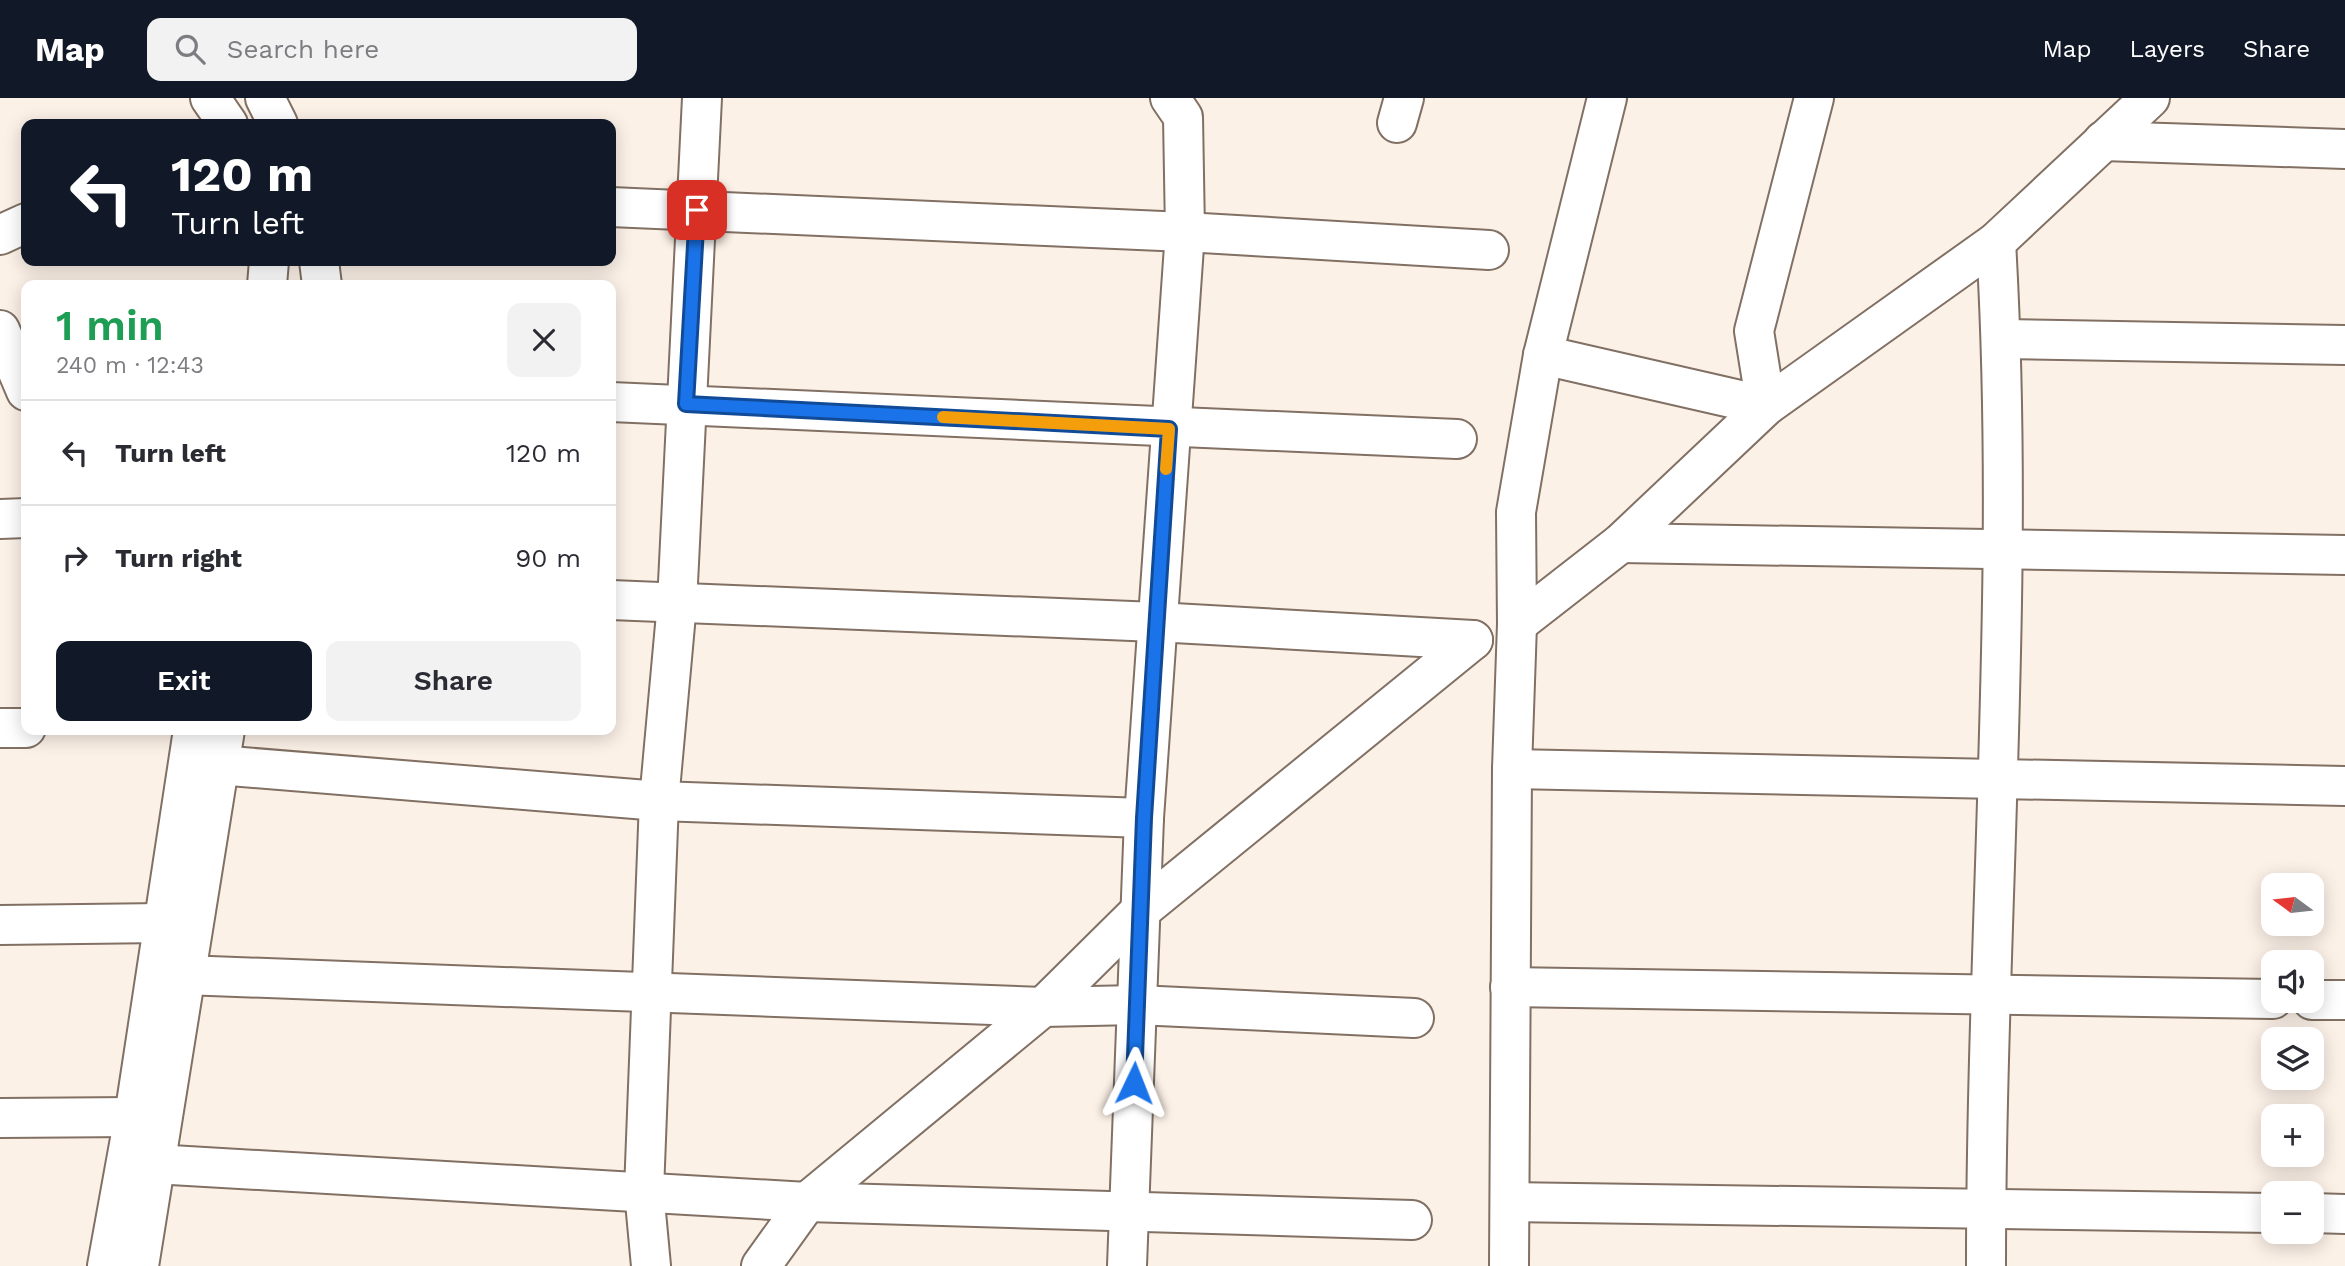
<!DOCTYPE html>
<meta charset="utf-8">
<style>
:root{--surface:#fff;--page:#f2f2f3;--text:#2b2b33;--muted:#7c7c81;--line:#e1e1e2;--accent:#111827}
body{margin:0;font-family:"Work Sans",sans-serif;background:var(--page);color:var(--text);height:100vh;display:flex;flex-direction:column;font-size:26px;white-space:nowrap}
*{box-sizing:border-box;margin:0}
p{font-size:23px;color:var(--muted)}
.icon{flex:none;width:38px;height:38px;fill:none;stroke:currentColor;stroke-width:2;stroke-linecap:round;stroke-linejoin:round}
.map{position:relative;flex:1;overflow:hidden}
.details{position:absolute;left:21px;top:182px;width:595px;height:455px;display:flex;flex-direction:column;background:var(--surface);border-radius:14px;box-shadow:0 4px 18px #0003}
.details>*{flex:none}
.top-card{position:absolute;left:21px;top:21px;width:595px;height:147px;border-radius:14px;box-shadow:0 4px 18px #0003;background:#111827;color:#fff;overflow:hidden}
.needle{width:46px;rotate:285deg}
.buttons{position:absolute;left:2261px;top:775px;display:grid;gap:14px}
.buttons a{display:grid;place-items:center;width:63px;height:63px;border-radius:14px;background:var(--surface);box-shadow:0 4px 18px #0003;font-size:35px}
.pin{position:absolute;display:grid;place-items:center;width:60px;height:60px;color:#fff;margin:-30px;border-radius:14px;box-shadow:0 4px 10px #0006}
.me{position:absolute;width:77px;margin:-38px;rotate:2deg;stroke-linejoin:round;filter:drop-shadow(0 0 5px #0008)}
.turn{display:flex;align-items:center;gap:24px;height:147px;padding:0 35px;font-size:32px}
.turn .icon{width:91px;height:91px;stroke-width:2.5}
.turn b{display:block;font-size:49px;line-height:60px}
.round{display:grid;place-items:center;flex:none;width:74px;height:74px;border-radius:14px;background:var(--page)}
.headline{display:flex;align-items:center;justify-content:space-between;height:119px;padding:0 35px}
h1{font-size:42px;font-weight:600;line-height:52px;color:#1e9e55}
.cta{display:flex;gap:14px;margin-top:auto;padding:14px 35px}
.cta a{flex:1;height:80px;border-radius:14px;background:var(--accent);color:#fff;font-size:28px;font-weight:600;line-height:80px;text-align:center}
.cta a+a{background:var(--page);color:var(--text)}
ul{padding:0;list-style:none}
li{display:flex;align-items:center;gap:21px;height:105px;padding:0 35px;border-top:2px solid var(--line)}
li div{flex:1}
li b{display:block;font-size:26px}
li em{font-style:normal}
header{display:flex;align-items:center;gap:42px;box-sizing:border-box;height:98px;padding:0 35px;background:var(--accent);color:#fff}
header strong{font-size:33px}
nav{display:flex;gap:38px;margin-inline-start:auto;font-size:24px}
.search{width:490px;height:63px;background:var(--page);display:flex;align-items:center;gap:18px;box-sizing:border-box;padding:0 24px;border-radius:14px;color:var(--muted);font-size:26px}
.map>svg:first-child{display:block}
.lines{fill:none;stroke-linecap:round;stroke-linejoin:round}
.minor-casing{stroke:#817063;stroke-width:42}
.minor{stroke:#fff;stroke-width:38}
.route-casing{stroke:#114b97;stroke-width:18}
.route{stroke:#1a73e8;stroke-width:12}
.slow{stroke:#f59e0b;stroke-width:12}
</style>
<header>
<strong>Map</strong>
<div class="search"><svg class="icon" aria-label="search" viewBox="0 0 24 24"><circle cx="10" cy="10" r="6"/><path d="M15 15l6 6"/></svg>Search here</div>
<nav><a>Map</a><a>Layers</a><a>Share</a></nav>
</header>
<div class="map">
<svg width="2345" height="1168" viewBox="0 0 2345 1168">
<rect width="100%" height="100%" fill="#fcf1e7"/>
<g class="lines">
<g class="minor-casing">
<g id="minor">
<polyline points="210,0 228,26"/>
<polyline points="265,0 278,26"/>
<polyline points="1397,25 1404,0"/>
<polyline points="2103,43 2345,51"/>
<polyline points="611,109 1185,134 1489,152"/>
<polyline points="0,137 26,125"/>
<polyline points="319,163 322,187"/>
<polyline points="267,187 269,163"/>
<polyline points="0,232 26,293"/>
<polyline points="2002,241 2345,247"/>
<polyline points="1543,257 1766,308 1754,233 1814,0"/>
<polyline points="611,304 1457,341"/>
<polyline points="0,421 26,420"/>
<polyline points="1621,445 2345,457"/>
<polyline points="611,502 1156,524 1473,542"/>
<polyline points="1517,526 1621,445 1766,308 1996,144 2150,0"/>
<polyline points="0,630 26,630"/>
<polyline points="218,667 659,703 1144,720"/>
<polyline points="1512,671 2345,688"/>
<polyline points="0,827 163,825"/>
<polyline points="184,877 1043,909 1137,907 1414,920"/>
<polyline points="1510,889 2273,901"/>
<polyline points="2312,902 2345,902"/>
<polyline points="0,1020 134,1019"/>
<polyline points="154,1066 807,1104 1412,1122"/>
<polyline points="1510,1104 2273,1115"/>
<polyline points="2312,1115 2345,1116"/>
<polyline points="107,1168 134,1019 193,632"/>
<polyline points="139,1168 225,632"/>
<polyline points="651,1168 644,1093 659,703 677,505 702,0"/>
<polyline points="761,1168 807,1104 1043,909 1139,814 1473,542"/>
<polyline points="1127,1168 1144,720 1185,134 1183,19 1170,0"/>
<polyline points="1509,1168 1512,671 1517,526 1516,414 1543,257 1607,0"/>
<path d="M1986 1168C1986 827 2016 486 1996 144"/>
</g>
</g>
<use href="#minor" class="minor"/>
</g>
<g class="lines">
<g class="route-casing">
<polyline id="route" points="697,112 686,306 1169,331 1144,720 1134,985"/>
</g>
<use href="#route" class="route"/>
<polyline class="slow" points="943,319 1169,331 1166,371"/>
</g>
</svg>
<div class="buttons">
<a><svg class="needle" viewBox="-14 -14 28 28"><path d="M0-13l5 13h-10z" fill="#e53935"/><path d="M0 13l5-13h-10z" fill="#7c7c81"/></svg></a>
<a><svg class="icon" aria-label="sound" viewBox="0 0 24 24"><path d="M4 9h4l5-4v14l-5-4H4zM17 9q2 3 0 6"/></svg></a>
<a><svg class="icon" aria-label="layers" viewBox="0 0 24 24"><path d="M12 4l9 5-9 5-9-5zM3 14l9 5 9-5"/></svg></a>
<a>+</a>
<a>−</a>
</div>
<div class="pin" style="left:697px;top:112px;background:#d93025"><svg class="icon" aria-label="arrive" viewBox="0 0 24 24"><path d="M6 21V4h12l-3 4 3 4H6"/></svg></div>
<svg class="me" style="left:1134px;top:985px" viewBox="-20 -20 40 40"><path d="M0-17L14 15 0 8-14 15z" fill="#1a73e8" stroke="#fff" stroke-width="4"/></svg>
<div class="top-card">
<div class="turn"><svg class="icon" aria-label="left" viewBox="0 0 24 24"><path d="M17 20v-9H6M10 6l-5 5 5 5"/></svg><div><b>120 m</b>Turn left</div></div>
</div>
<section class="details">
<div class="headline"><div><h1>1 min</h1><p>240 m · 12:43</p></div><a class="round"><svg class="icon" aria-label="close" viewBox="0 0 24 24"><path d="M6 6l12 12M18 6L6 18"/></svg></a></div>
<ul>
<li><svg class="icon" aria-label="left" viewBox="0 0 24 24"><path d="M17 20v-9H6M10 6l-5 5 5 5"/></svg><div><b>Turn left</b></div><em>120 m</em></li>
<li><svg class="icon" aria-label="right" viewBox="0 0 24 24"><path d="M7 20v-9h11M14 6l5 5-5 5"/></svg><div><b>Turn right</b></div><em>90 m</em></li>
</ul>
<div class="cta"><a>Exit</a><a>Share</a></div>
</section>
</div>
